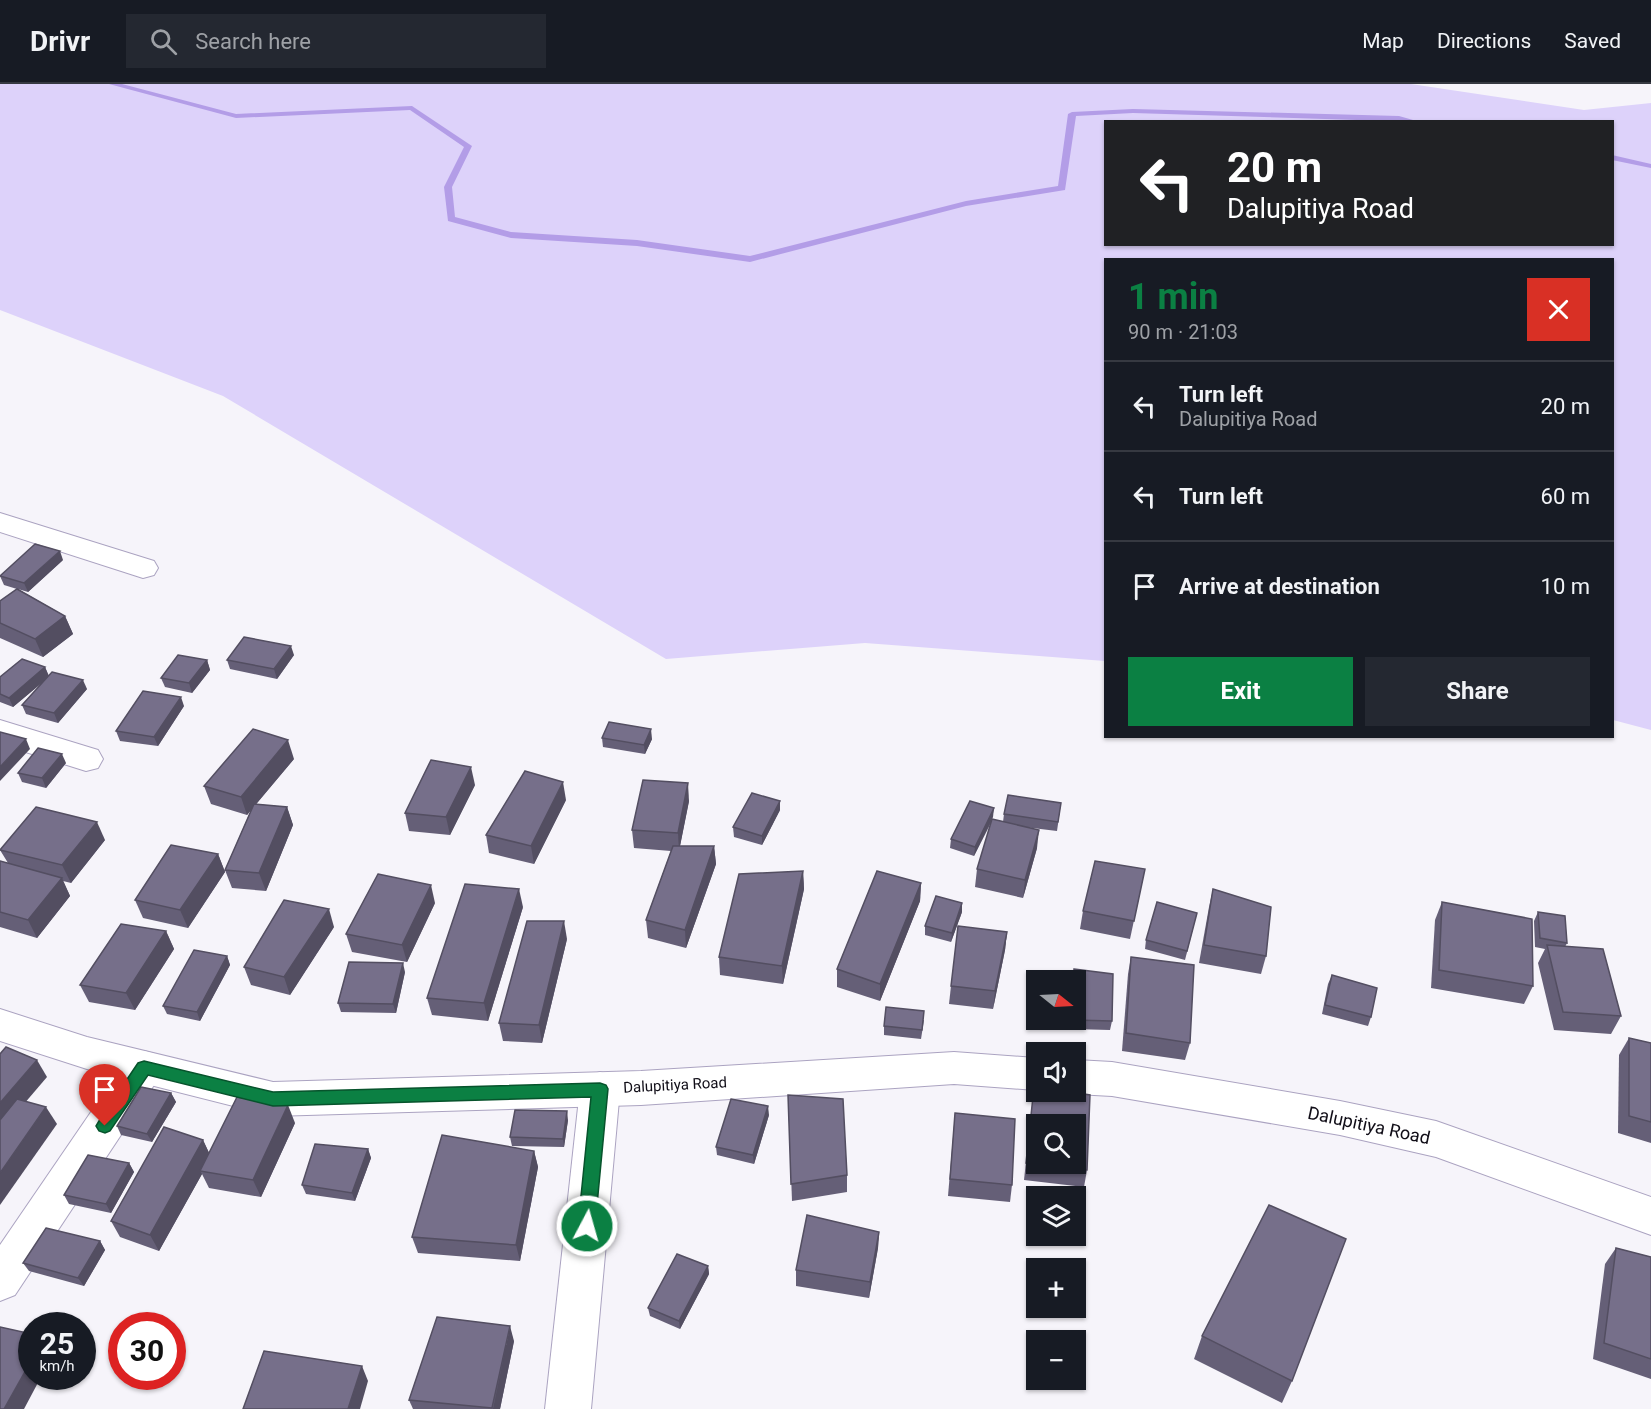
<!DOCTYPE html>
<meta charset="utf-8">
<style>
:root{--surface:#171b24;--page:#242831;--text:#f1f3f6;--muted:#9ea1a6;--line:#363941;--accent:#0b8043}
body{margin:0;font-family:Roboto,sans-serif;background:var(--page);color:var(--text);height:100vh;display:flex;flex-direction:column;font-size:22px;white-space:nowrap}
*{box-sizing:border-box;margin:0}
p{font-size:20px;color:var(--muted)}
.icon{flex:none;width:33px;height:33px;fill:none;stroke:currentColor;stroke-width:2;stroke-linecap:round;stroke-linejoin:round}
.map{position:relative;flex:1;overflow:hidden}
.side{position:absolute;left:1104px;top:174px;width:510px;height:480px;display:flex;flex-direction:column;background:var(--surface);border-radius:0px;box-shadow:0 2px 4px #0004}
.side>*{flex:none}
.guide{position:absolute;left:1104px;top:36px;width:510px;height:126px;border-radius:0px;box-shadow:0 2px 4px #0004;background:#202124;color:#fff;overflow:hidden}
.needle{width:39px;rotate:108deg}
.buttons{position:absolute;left:1026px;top:886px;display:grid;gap:12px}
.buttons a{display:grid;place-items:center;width:60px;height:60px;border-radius:0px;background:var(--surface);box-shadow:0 2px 4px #0004;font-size:30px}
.speed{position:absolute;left:18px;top:1228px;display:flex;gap:12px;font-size:30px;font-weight:700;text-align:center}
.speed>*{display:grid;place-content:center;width:78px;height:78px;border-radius:50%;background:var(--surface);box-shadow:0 2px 4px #0004;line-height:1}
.speed small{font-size:15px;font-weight:400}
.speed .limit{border:9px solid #d22;background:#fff;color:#111}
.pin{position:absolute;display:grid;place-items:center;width:51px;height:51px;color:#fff;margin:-62px -26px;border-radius:50% 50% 50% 0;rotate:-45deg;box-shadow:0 0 6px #0007}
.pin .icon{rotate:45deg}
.me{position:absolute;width:66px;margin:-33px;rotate:6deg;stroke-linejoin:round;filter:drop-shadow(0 0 4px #0008)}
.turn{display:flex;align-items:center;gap:21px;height:126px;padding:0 24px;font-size:27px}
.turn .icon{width:78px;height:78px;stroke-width:2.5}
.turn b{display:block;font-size:42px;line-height:51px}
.round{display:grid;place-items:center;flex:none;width:63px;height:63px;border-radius:0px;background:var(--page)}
.head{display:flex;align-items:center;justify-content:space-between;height:102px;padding:0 24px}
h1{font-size:36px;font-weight:700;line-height:45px;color:var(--accent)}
.button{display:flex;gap:12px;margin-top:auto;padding:12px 24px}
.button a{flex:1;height:69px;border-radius:0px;background:var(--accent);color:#fff;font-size:24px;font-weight:700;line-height:69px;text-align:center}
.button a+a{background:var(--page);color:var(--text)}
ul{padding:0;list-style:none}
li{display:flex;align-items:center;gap:18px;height:90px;padding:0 24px;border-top:2px solid var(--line)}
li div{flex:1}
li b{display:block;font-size:22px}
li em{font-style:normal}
header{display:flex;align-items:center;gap:36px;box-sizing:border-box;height:84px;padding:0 30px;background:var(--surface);border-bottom:2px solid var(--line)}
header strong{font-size:28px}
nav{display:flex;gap:33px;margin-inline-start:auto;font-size:21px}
.search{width:420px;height:54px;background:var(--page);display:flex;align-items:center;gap:15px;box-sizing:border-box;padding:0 21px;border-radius:0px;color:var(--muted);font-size:22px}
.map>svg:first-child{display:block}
.green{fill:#ddd2fa;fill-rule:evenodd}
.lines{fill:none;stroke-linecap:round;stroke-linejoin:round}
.stream{fill:#b39de7;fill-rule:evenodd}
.street-casing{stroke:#aba3c1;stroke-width:2}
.secondary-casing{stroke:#aba3c1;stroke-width:2}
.street{fill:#fff;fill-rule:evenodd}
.secondary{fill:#fff;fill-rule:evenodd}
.wall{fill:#655f77}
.shaded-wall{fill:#534e61}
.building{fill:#766f8a;stroke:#534e61;stroke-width:1.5;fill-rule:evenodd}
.route{fill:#0b8043;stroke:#07532c;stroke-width:1.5}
.labels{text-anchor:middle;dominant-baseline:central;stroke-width:5;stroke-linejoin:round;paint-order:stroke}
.street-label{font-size:15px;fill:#100d17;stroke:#fff}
.near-street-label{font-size:18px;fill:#100d17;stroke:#fff}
</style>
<header>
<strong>Drivr</strong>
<div class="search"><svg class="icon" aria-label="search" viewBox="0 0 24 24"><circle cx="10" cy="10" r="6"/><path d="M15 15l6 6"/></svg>Search here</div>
<nav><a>Map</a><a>Directions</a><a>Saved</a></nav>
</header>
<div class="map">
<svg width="1651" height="1325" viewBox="0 0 1651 1325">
<rect width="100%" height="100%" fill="#f6f4fa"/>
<path class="green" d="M0 0H1411L1584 26 1651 19V646L1613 636 1612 176H1106L1105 577 865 559 666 575 223 312 0 226ZM1106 38H1612V160H1106Z"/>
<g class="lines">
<g class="stream">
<polygon points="109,0 122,0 236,30 412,22 472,62 452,103 455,133 511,148 637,156 750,172 966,117 1058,102 1068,30 1072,28 1133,25 1399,32 1420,38 1133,29 1076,32 1065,106 966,122 750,178 637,162 511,154 448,137 444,103 464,63 410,26 236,34"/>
<polygon points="1612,71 1651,80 1651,84 1612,76"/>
</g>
<g class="street-casing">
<g id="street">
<polygon points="0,429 154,477 158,484 154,491 143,494 0,448"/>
<polygon points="0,636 98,666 103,675 98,684 86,687 0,660"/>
<polygon points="144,967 158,971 163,983 158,995 15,1211 0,1217 0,1161 130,971"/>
<polygon points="600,988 614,993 620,1005 591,1325 545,1325 580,1005 586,993"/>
</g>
</g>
<g class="secondary-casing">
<g id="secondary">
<polygon points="0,925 87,953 273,998 641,987 954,968 1036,974 1036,1006 954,1000 641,1021 273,1032 87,985 0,957"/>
<polygon points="1076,976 1112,978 1340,1017 1436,1037 1651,1113 1651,1151 1436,1073 1340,1051 1112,1012 1076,1010 1071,1008 1076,1008"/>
</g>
</g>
<use href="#street" class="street"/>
<use href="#secondary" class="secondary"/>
</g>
<g class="wall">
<polygon points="63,476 28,508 18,505 65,532 73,550 43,573 0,554 0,517 17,505 4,501 0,492"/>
<polygon points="294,571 277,595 230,585 227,576"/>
<polygon points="207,576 210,586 192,609 165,603 161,594"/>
<polygon points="45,583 49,592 87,605 58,639 26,630 22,621 45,596 13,623 0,618 0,593"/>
<polygon points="184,622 158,662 120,657 116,647"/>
<polygon points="602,654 652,655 645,670 603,663"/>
<polygon points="294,675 256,720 287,723 293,741 266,807 232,804 225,786 251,726 247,731 211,720 204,702"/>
<polygon points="66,679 46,704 22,698 18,689"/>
<polygon points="475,701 450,751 409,747 405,729"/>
<polygon points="566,716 534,780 489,769 486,751"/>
<polygon points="689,717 680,762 714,762 716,780 686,864 648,854 646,836 671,767 634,764 632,746"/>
<polygon points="1061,719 1057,747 1024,743 1037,764 1023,814 975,803 977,785 992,737 974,772 950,764 951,755 994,724 992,735 1003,738 1004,730"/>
<polygon points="780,726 762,761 734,753 733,743"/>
<polygon points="105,756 71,799 63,797 70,812 37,854 0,843 0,777 8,779 0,766"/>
<polygon points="218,770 225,788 188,844 143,834 135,816"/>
<polygon points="1145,785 1130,855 1080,845 1083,827"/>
<polygon points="803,787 804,805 783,900 720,891 719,873"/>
<polygon points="921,799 920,817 880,917 837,903 837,885"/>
<polygon points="1213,805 1266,872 1261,890 1199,879 1209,823"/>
<polygon points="1442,818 1533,902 1524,920 1431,904 1435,836"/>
<polygon points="435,819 407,878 352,868 346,850"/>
<polygon points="523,823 488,937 432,931 427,914"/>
<polygon points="962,828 951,858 925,851 925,842"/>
<polygon points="1538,828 1567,859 1565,863 1621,932 1611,950 1554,946 1538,879 1545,865 1535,863 1534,837"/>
<polygon points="1197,829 1185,876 1145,865 1146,856"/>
<polygon points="334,843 290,911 251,901 244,883"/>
<polygon points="166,847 174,865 135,926 89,918 80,901"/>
<polygon points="1007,848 1005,866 993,925 949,920 951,902"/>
<polygon points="567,855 542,959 503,957 499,939"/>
<polygon points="227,872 230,881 200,937 167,930 163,922"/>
<polygon points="1131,873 1190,959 1185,976 1122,967 1128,890"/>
<polygon points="1074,885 1112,937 1110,946 1071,945 1071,936 1076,936 1076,897 1072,897"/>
<polygon points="405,888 396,929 341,928 338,919"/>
<polygon points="1332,891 1371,933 1368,942 1322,930 1328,900"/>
<polygon points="924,936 921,955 884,951 884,942"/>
<polygon points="1629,954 1651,959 1651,1059 1618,1049 1619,971"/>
<polygon points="1034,1003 1087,1086 1084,1103 1024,1096"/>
<polygon points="171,1009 176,1018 152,1058 121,1051 117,1042"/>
<polygon points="788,1011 847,1091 847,1108 792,1117"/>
<polygon points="955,1029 1012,1101 1010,1118 948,1112"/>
<polygon points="769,1031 754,1080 717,1071 716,1063"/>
<polygon points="568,1036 564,1063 512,1062 510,1053"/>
<polygon points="295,1039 261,1113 209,1104 202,1090 159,1167 120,1153 111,1137 203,1056 209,1069"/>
<polygon points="368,1065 371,1074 355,1117 306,1110 302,1101"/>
<polygon points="534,1067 538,1083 520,1177 418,1169 412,1153"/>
<polygon points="129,1079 134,1088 111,1129 69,1120 64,1111"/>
<polygon points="879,1148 878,1164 869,1214 796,1202 796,1186"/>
<polygon points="100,1157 105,1166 84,1202 29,1187 23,1179"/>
<polygon points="1616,1164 1651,1173 1651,1295 1593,1275 1605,1180"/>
<polygon points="708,1182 709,1190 680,1245 650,1232 648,1224"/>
<polygon points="1202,1252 1292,1297 1282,1319 1194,1275"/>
<polygon points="514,1257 500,1325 413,1325 409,1316"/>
</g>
<g class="shaded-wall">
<polygon points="60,467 63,476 28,508 24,499"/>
<polygon points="65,532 73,550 43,573 35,555"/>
<polygon points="291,562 294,571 277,595 274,585"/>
<polygon points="207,576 210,586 192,609 189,599"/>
<polygon points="45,583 49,593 13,623 9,614"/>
<polygon points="83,596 87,605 58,639 54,629"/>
<polygon points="181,613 184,622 158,662 154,653"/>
<polygon points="651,645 652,655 645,670 644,661"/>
<polygon points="26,655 30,665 0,697 0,683"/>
<polygon points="288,656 294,675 247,731 241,713"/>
<polygon points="62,670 66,679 46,704 42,694"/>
<polygon points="471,683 475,701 450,751 446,733"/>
<polygon points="563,698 566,716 534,780 531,762"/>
<polygon points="688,699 689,717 679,767 678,749"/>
<polygon points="780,717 780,726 762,761 762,752"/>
<polygon points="287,723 293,741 266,807 259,789"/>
<polygon points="994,724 993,733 974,772 975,763"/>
<polygon points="97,738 105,756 71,799 62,781"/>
<polygon points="1039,746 1037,764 1023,814 1025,796"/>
<polygon points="714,762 716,780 686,864 685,846"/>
<polygon points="218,770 225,788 188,844 180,826"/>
<polygon points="803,787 804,805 783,900 782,882"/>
<polygon points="62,794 70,812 37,854 28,836"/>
<polygon points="921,799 920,817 880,917 880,900"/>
<polygon points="431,801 435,819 407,878 402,861"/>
<polygon points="519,805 523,823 488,937 484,919"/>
<polygon points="962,819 962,828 951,858 952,849"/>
<polygon points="329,825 334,843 290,911 284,893"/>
<polygon points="564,837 567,855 542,959 539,941"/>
<polygon points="166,847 174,865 135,926 126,909"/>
<polygon points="1007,848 1005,866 993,925 995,907"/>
<polygon points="227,872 230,881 200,937 197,928"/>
<polygon points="403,879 405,888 396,929 393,920"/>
<polygon points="37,976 47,993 0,1048 0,1019"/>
<polygon points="171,1009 176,1018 152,1058 147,1050"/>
<polygon points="288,1021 295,1039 261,1113 253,1096"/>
<polygon points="768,1022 769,1031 754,1080 753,1071"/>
<polygon points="46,1023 57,1040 0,1121 0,1089"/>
<polygon points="567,1027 568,1036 564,1063 563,1055"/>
<polygon points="203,1056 211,1073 200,1087 202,1090 159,1167 150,1151"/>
<polygon points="368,1065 371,1074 355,1117 352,1109"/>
<polygon points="534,1067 538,1083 520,1177 516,1161"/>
<polygon points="129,1079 134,1088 111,1129 106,1120"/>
<polygon points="879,1148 878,1164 869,1214 870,1198"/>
<polygon points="100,1157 105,1166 84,1202 78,1194"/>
<polygon points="708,1182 709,1190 680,1245 679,1237"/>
<polygon points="510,1242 514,1257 500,1325 493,1325"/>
<polygon points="32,1275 32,1293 41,1293 24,1325 4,1325"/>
<polygon points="362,1282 368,1297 360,1325 348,1325"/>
</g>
<g class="building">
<polygon points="35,460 60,467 24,499 0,492"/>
<polygon points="17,505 65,532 35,555 0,539 0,517"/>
<polygon points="244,553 291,562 274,585 227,576"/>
<polygon points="178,571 207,576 189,599 161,594"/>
<polygon points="22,575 45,583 9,614 0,610 0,593"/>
<polygon points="52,588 83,596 54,629 22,621"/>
<polygon points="143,607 181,613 154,653 116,647"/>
<polygon points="609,638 651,645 644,661 602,654"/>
<polygon points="253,645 288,656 241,713 204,702"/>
<polygon points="0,648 26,655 0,683"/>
<polygon points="38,664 62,670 42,694 18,689"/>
<polygon points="431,676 471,683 446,733 405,729"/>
<polygon points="525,687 563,698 531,762 486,751"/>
<polygon points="643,696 688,699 678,749 632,746"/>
<polygon points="752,709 780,717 762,752 733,743"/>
<polygon points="1008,711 1061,719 1058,738 1004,730"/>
<polygon points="970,717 994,724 975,763 951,755"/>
<polygon points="254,720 287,723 259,789 225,786"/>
<polygon points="36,723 97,738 62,781 0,766"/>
<polygon points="992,735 1039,746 1025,796 977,785"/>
<polygon points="171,761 218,770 180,826 135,816"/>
<polygon points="673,762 714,762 685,846 646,836"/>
<polygon points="0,777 62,794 28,836 0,828"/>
<polygon points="1095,777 1145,785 1134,837 1083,827"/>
<polygon points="803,787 782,882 719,873 739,790"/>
<polygon points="877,787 921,799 880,900 837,885"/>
<polygon points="378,790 431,801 402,861 346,850"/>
<polygon points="465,800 519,805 484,919 427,914"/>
<polygon points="1213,805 1271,823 1266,872 1204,861"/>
<polygon points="936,812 962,819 952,849 925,842"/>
<polygon points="284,816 329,825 284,893 244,883"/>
<polygon points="1157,818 1197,829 1187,867 1146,856"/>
<polygon points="1442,818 1532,835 1533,902 1439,886"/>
<polygon points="1538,828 1565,832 1567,859 1540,854"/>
<polygon points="527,837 564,837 539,941 499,939"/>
<polygon points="121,840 166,847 126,909 80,901"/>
<polygon points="958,842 1007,848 995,907 951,902"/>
<polygon points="1547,861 1603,865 1621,932 1563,928"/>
<polygon points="194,866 227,872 197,928 163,922"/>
<polygon points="1131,873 1194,881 1190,959 1126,949"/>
<polygon points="349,878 403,879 393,920 338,919"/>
<polygon points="1074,885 1113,890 1112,937 1073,936 1076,936 1076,897 1074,897"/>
<polygon points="1332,891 1377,904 1371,933 1325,921"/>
<polygon points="886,923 924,927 922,946 884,942"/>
<polygon points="1629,954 1651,959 1651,1038 1629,1032"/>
<polygon points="6,963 37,976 0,1019 0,970"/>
<polygon points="141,1003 171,1009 147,1050 117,1042"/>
<path d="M1034 1003H1036V1008H1071L1090 1011 1087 1086 1026 1079ZM1036 1041H1076V1080H1036Z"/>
<polygon points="788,1011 843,1015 847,1091 791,1100"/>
<polygon points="237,1013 288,1021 253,1096 200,1087"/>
<polygon points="17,1015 46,1023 0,1089 0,1036"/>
<polygon points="731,1015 768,1022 753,1071 716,1063"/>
<polygon points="515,1026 567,1027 563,1055 510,1053"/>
<polygon points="955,1029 1015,1035 1012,1101 950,1095"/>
<polygon points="164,1043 203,1056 150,1151 111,1137"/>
<polygon points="442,1051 534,1067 516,1161 412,1153"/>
<polygon points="315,1060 368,1065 352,1109 302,1101"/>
<polygon points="88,1071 129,1079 106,1120 64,1111"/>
<polygon points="1269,1121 1346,1155 1292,1297 1202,1252"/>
<polygon points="807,1131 879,1148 870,1198 796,1186"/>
<polygon points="46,1144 100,1157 78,1194 23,1179"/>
<polygon points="1616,1164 1651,1173 1651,1275 1604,1259"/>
<polygon points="677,1170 708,1182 679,1237 648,1224"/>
<polygon points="437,1233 510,1242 492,1324 409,1316"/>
<polygon points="0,1243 32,1250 32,1275 4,1325 0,1325"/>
<polygon points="264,1267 362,1282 348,1325 243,1325"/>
</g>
<polygon class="route" points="144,977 273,1008 600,999 606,1001 608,1005 595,1142 593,1148 587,1150 581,1148 578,1142 591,1013 273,1022 148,991 110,1047 105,1049 99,1047 96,1042 99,1037 138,979"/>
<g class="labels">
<g class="street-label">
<text transform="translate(675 1001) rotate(-3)">Dalupitiya Road</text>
</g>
<g class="near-street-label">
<text transform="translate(1369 1041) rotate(12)">Dalupitiya Road</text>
</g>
</g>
</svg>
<div class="buttons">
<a><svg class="needle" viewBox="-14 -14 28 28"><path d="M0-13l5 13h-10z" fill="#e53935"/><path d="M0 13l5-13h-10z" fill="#9ea1a6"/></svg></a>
<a><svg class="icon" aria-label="sound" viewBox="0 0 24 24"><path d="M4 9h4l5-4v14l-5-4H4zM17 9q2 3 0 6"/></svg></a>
<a><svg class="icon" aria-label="search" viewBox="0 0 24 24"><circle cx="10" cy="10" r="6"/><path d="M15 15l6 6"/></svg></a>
<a><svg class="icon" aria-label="layers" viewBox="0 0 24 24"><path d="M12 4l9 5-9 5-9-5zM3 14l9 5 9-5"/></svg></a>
<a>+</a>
<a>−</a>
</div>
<div class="speed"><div>25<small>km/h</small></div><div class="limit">30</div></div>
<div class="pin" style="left:105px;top:1042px;background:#d93025"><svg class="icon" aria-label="arrive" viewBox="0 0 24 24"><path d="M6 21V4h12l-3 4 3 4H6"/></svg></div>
<svg class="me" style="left:587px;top:1142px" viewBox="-20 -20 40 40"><circle r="17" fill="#0b8043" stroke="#fff" stroke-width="3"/><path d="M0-11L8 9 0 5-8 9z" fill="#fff"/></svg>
<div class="guide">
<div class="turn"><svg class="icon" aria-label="left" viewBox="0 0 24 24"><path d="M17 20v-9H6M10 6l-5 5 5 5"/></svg><div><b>20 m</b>Dalupitiya Road</div></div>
</div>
<section class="side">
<div class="head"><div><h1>1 min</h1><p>90 m · 21:03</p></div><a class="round" style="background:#d93025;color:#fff"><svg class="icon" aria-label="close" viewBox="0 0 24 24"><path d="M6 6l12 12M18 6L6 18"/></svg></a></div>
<ul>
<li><svg class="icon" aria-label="left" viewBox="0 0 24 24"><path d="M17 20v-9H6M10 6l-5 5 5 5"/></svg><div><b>Turn left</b><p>Dalupitiya Road</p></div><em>20 m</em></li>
<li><svg class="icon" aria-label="left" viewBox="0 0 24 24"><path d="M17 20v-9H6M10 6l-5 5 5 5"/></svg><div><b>Turn left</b></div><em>60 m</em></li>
<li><svg class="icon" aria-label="arrive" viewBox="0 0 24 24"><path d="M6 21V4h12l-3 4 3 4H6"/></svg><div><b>Arrive at destination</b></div><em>10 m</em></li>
</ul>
<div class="button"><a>Exit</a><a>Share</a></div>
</section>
</div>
